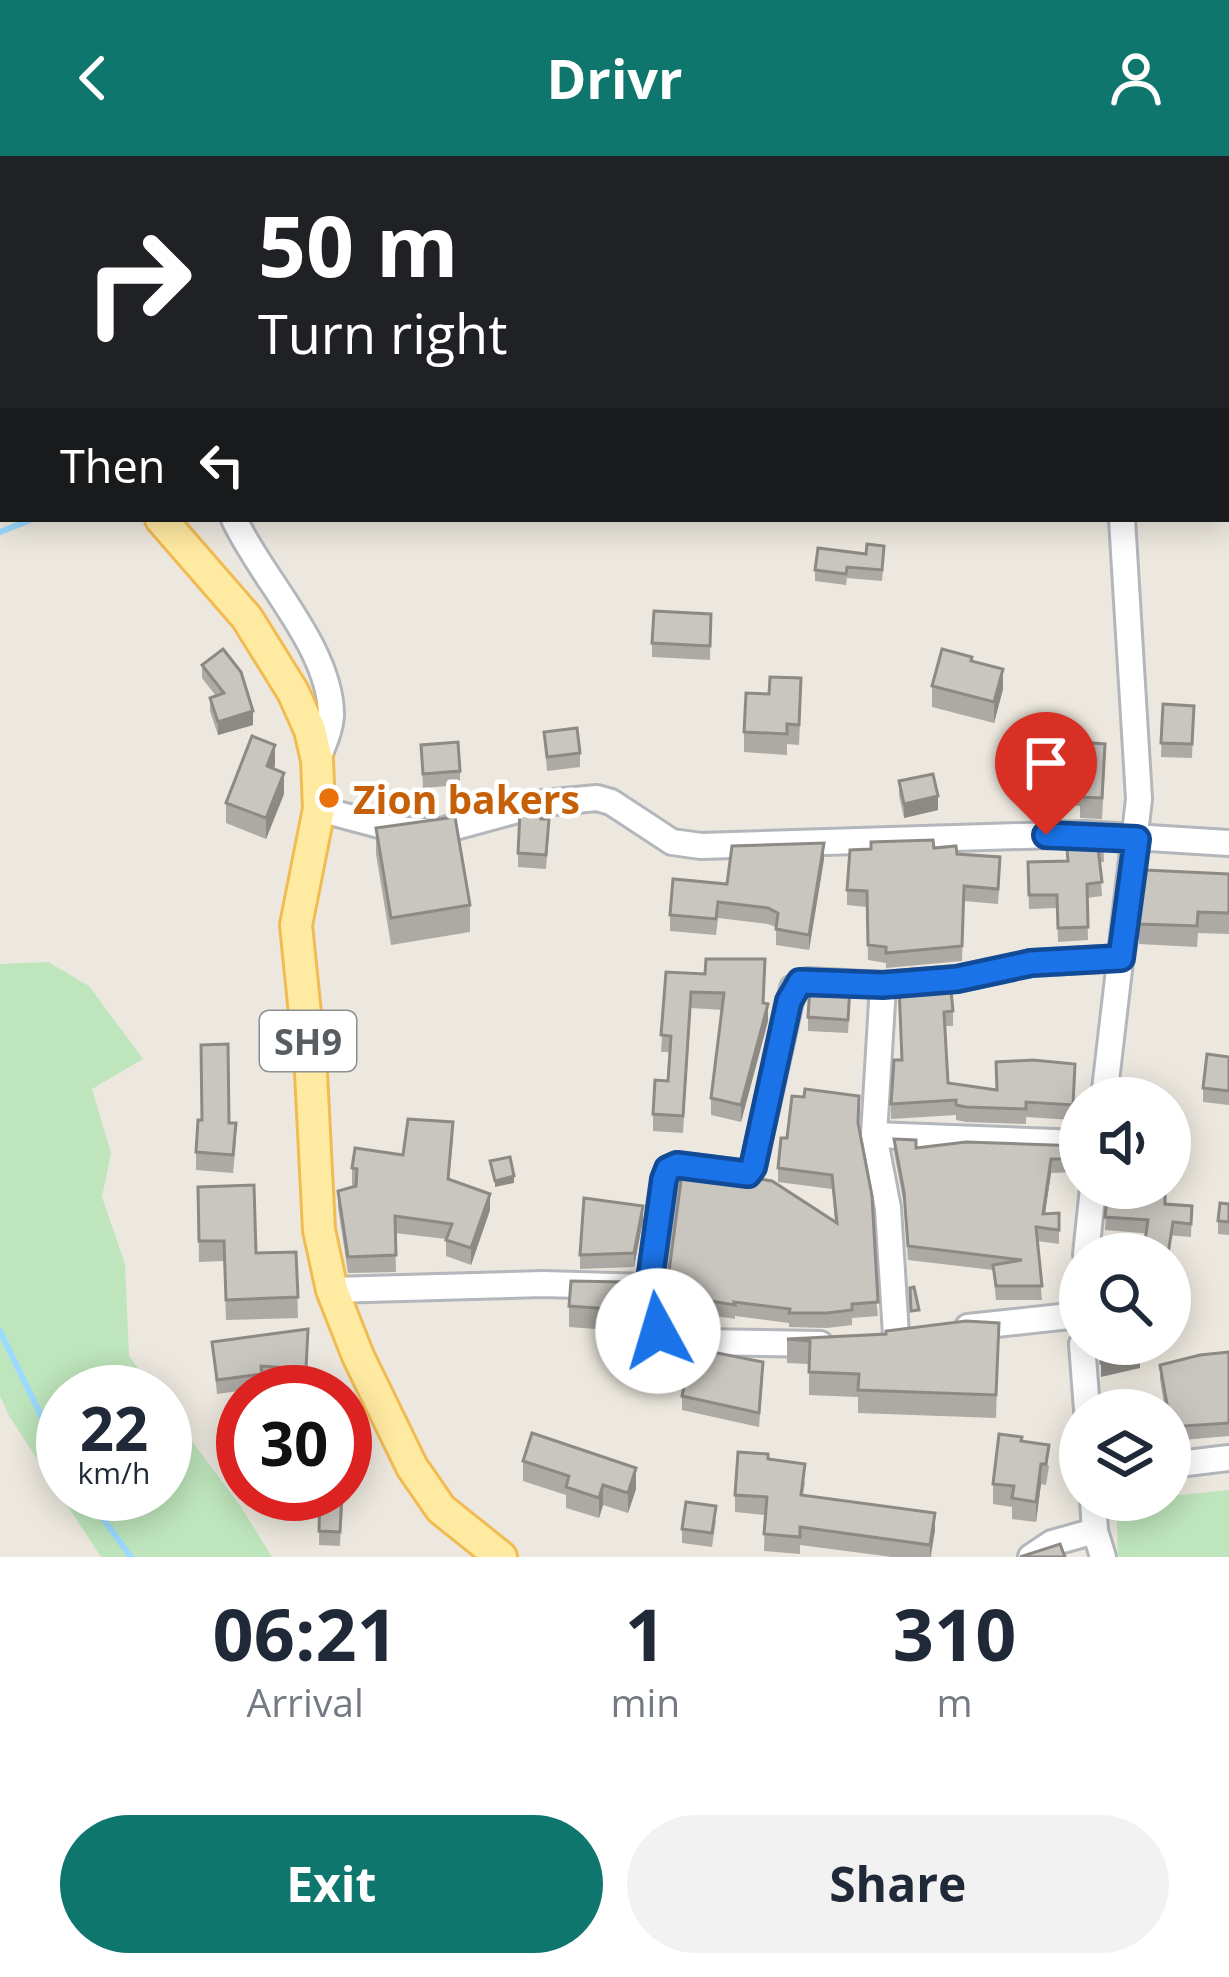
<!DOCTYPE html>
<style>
:root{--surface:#fff;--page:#f2f2f3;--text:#1f2937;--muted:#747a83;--accent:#0f766e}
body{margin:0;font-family:"Open Sans",sans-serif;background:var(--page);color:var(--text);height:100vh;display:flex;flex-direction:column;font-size:45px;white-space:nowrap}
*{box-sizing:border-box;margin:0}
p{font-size:39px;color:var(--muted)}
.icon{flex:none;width:66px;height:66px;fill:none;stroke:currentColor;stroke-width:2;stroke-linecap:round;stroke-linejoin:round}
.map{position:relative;height:1401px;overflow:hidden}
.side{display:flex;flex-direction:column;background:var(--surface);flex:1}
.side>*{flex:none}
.guide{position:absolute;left:0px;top:0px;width:1230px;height:366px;box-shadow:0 6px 30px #0003;background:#202124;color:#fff;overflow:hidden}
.fabs{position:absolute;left:1059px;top:921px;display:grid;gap:24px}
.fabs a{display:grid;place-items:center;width:132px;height:132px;border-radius:50%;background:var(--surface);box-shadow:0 6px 30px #0003;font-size:60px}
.speed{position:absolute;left:36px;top:1209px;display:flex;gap:24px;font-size:60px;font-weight:700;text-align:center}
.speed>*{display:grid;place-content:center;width:156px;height:156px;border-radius:50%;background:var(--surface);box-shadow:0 6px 30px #0003;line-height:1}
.speed small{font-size:30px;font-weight:400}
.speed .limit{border:18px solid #d22;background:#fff;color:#111}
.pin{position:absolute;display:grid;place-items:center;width:102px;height:102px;color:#fff;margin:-123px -51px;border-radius:50% 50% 50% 0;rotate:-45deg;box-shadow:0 0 12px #0007}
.pin .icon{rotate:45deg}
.me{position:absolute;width:132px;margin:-66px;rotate:354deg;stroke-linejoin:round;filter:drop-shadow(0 0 9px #0008)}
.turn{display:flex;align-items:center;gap:42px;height:252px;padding:0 60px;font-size:54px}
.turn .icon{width:156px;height:156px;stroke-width:2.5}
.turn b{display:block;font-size:84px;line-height:102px}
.then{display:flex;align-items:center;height:114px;padding:0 60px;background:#0003;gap:24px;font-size:45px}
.eta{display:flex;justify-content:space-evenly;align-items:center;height:204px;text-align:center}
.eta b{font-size:72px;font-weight:700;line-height:84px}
.action{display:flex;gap:24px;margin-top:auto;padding:24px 60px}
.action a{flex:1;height:138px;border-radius:72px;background:var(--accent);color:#fff;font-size:48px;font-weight:700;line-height:138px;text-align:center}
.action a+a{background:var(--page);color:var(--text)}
header{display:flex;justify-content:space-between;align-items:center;height:156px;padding:0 60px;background:var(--accent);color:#fff;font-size:54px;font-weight:700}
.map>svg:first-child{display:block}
.green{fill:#bee5bb}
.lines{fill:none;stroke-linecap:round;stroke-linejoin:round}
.stream{stroke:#9cdaff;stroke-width:6}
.minor-casing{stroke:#b3b6bb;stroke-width:30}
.major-casing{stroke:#f2bb52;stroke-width:36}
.minor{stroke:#fff;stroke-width:24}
.major{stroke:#ffeaa1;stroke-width:30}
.wall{fill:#ada9a4}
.shaded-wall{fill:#8d8a86}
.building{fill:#c9c5bf;stroke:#8d8a86;stroke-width:3}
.route-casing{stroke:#114b97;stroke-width:30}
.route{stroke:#1a73e8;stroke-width:21}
.food-dot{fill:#e8710a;stroke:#fff;stroke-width:4.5}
.labels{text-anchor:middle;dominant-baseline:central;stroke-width:9;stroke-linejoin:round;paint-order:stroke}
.shield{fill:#fff;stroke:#8a8e90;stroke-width:3}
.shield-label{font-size:36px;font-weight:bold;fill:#585d61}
.food-label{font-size:39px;font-weight:bold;fill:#c56008;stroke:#fff;text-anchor:start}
</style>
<header><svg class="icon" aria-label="back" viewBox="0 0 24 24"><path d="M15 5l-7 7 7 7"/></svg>Drivr<svg class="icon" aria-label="person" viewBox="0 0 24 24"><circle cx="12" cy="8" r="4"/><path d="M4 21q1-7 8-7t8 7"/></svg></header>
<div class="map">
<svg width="1229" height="1401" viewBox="0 0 1229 1401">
<rect width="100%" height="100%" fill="#ece8df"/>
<g class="green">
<polygon points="48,806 89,830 143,903 92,933 111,997 102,1041 125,1108 129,1200 155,1236 63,1236 63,1338 165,1338 165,1249 241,1351 272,1401 101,1401 9,1260 0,1240 0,808"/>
<polygon points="1229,1334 1229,1401 1118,1401 1116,1346 1170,1344 1170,1340"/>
</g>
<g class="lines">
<g class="stream">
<polyline points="1227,121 1229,121"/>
<polyline points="0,376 33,363"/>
<polyline points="0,1175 63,1305"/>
<polyline points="85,1338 131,1401"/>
</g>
<g class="minor-casing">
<g id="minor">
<polyline points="384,0 384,3"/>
<polyline points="424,0 425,3"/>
<polyline points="1074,0 1075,3"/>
<polyline points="1227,146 1229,146"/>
<path d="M234 363C261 422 331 492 331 559 330 575 323 590 317 604"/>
<polyline points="319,653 394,673 437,676 543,647 597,642 611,646 672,686 701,690 1085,678 1229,687"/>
<polyline points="883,829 874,979 888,1052 896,1179"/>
<polyline points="1104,942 1139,643 1122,363"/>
<polyline points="874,979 1080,987"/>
<polyline points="1086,1098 1093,1032"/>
<polyline points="332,1134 543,1128 649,1131"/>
<polyline points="968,1171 1079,1159"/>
<polyline points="820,1188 700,1186 658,1175 648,1159 668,1013 677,1009 748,1018 753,1011 793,832 808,825 883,829 957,823 1031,807 1121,802"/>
<polyline points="1082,1188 1087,1254"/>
<polyline points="1170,1309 1229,1302"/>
<polyline points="1093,1344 1095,1375 1103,1401"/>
<polyline points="1031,1401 1052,1387 1095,1375"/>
</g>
</g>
<g class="major-casing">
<g id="major">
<polyline points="0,176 3,179"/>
<polyline points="161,363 247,462 293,536 310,574 317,604 319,653 296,769 311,917 319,1074 332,1134 358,1200 412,1311 441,1353 501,1401"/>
</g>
</g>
<use href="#minor" class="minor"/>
<use href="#major" class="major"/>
</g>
<g class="wall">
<polygon points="866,398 884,401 882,425 847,422 846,429 815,425 815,414"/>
<polygon points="711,458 710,504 652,501 652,487"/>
<polygon points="202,509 253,569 218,579 210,555 210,542 216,540 202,522"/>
<polygon points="932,530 1003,533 994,567 932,551"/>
<polygon points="801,543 799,589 787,588 787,599 744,596 744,576"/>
<polygon points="1163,548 1194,550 1192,602 1161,601"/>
<polygon points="544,576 580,597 580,611 547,615"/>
<polygon points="421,589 460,615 460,629 423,632"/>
<polygon points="1105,608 1102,663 1080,662 1080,650 1061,649 1061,628"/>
<polygon points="275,609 274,613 284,638 266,683 226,667 226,647"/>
<polygon points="899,625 938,654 904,662 899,639"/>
<polygon points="542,663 549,677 546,713 518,711 518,697"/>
<polygon points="376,672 470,749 470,776 391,789 376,698"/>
<polygon points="1066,681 1103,682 1104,706 1100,706 1102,740 1087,742 1088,784 1058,786 1057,752 1029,753 1028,706 1067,705"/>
<polygon points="934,692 957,698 1000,717 998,748 964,745 962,805 886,812 886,807 868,804 867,751 847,749 847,734"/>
<polygon points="824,703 809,794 776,789 776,771 768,768 718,762 716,779 670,775 670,759 727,728"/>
<polygon points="1229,718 1229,778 1198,777 1197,791 1139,788 1139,768"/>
<polygon points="666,816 763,847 768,865 741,966 711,959 711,942 722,854 691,852 683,977 653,975 653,958 668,925 670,896 661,896"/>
<polygon points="899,844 953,855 953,870 945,870 948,927 996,934 996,906 1075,923 1073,964 1026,961 1026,968 966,966 956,964 956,959 891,963 891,948 902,904"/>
<polygon points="850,845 848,877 808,875 808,861"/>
<polygon points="1229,901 1229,949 1203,946 1203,932"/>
<polygon points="229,967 236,985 233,1017 196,1014 196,996"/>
<polygon points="858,970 878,1160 852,1162 852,1169 827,1172 789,1171 789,1167 735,1160 735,1163 666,1152 666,1138 835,1066 832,1033 778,1026 778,1012 787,982"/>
<polygon points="453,983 449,1024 490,1054 471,1109 446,1100 446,1083 395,1077 396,1116 348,1117 338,1051 338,1035 356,1030 352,1029 352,1012"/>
<polygon points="894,983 916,992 1080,1003 1080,1016 1051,1017 1045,1057 1059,1057 1059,1088 1037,1085 1042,1144 996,1144 993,1114 908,1104 904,1049 894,996"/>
<polygon points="198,1031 256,1097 296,1096 298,1162 226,1164 224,1105 199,1106"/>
<polygon points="1108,1032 1139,1032 1139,1038 1165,1048 1192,1050 1191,1081 1105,1074"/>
<polygon points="1229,1048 1229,1079 1218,1078 1218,1065"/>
<polygon points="643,1064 634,1111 580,1113 580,1099"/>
<polygon points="625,1147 623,1175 569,1171 569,1150"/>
<polygon points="999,1167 996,1262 858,1257 858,1241 809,1239 809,1208 787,1207 787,1183 886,1178"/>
<polygon points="212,1186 308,1186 306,1227 262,1224 262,1232 217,1238"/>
<polygon points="1229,1196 1229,1280 1170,1285 1170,1254 1165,1254 1160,1223 1160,1209"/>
<polygon points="763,1220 759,1271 682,1254 682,1240"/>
<polygon points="1022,1285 1049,1310 1046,1329 1041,1328 1036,1366 1012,1363 1012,1351 993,1348 993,1328"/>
<polygon points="768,1303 805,1326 803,1339 935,1374 931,1401 892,1401 800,1389 800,1398 764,1395 765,1359 735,1356 735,1339"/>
<polygon points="523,1305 636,1333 628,1357 603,1349 599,1362 566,1352 566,1339 523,1325"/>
<polygon points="320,1338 342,1338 340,1390 319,1389"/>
<polygon points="716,1364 712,1391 682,1387 682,1373"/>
</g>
<g class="shaded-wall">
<polygon points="1003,513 1003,533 994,567 994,546"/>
<polygon points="253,555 253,569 218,579 218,566"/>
<polygon points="275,589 275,609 267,631 267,610"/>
<polygon points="284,617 284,638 266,683 266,662"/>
<polygon points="938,640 938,654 904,662 904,648"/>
<polygon points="824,687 824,703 809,794 809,779"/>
<polygon points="768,848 768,865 741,966 741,949"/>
<polygon points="1051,1003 1051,1017 1043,1071 1043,1058"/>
<polygon points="514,1020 514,1027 495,1031 495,1025"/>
<polygon points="490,1038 490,1054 471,1109 471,1092"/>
<polygon points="643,1050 643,1064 634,1111 634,1097"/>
<polygon points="1140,1198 1140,1212 1101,1221 1101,1207"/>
<polygon points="1041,1308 1041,1328 1036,1366 1036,1346"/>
<polygon points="636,1312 636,1333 628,1357 628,1337"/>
<polygon points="603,1329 603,1349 599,1362 599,1342"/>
<polygon points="935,1357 935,1374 930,1401 930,1389"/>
</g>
<g class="building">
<polygon points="867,388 884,390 882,414 847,411 846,418 815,414 818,392 866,398"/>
<polygon points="654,455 711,458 710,490 652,487"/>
<polygon points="223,493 241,516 253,555 218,566 210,542 224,537 202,509"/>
<polygon points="942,493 972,501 971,505 1003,513 994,546 932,530"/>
<polygon points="770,521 801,522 799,569 787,568 787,578 744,576 746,537 769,538"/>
<polygon points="1163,548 1194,550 1192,588 1161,587"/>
<polygon points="577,572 580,597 547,601 544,576"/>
<polygon points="252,580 275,589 267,610 284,617 266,662 226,647"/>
<polygon points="1064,585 1105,588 1102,642 1080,641 1081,629 1061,628"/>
<polygon points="458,586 460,615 423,618 421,589"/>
<polygon points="933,618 938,640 904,648 899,625"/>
<polygon points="542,651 541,663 549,663 546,699 518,697 520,656"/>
<polygon points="455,661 470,749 391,762 376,672"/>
<polygon points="1066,681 1103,682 1104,692 1098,692 1102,726 1087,728 1088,771 1058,772 1057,739 1029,739 1028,706 1068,705"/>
<polygon points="933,684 934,692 956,690 957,698 1000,701 998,733 964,730 962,790 886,797 886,791 868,789 867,735 847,734 850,694 871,693 871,686"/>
<polygon points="824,687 809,779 776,773 778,757 768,752 718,746 716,763 670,759 673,723 727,728 732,690"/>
<polygon points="1145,714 1229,718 1229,757 1198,756 1197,770 1139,768"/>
<polygon points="706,803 765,803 763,847 768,848 741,949 711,942 724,837 691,836 683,960 653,958 655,924 668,925 671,880 661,879 666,816 705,818"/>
<polygon points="950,825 953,855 944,856 948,927 997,934 996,906 1033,904 1075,908 1073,949 1026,946 1026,953 966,951 956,949 956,944 891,948 894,904 902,904 899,829"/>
<polygon points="810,830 850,831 848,864 808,861"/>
<polygon points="228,888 229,967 236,967 233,999 196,996 198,964 202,964 201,889"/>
<polygon points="1207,898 1229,901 1229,935 1203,932"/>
<polygon points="805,933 859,940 858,967 872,1040 878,1146 852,1148 852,1154 827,1157 789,1157 790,1153 734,1146 735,1149 666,1138 682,1017 728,1028 729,1018 772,1025 837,1067 832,1019 778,1012 781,982 787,982 792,940 804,941"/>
<polygon points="408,963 453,966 448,1023 490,1038 471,1092 446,1084 452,1068 395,1060 396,1099 348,1101 338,1035 356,1030 357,1013 352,1012 355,992 403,999"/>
<polygon points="894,983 916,984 916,992 966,986 1080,990 1080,1003 1051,1003 1043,1058 1059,1057 1059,1074 1036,1071 1042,1130 996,1130 993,1109 1022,1104 908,1090 904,1036"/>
<polygon points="510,1001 514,1020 495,1025 490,1005"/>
<polygon points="254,1029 256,1097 296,1096 298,1141 226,1144 224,1085 199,1085 198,1031"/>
<polygon points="1108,1032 1138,1032 1138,1038 1165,1038 1165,1048 1192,1050 1191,1068 1173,1066 1168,1098 1143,1098 1148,1064 1105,1061"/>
<polygon points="584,1042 643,1050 634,1097 580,1099"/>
<polygon points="1220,1047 1229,1048 1229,1066 1218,1065"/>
<polygon points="571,1125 625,1126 623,1154 569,1150"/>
<polygon points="914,1131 919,1154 911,1155 910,1132"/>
<polygon points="966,1165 999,1167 996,1239 858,1234 859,1218 809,1216 810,1185 787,1183 886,1178 886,1175"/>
<polygon points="308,1173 306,1213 261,1210 262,1218 217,1224 212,1186"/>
<polygon points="1100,1188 1137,1188 1140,1198 1101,1207"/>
<polygon points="692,1192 763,1206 759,1257 682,1240"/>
<polygon points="1229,1196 1229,1267 1170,1271 1170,1254 1168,1254 1160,1209 1200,1199"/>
<polygon points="532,1277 636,1312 628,1337 603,1329 599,1342 566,1331 569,1320 523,1305"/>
<polygon points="999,1278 1022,1281 1021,1285 1049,1289 1046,1308 1041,1308 1036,1346 1012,1342 1014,1330 993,1328"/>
<polygon points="738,1296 768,1298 768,1303 805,1308 801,1339 935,1357 930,1389 800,1371 800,1381 764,1378 767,1341 735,1339"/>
<polygon points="320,1338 342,1338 340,1376 319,1375"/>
<polygon points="686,1346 716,1350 712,1377 682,1373"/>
<polygon points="1060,1388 1065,1401 1020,1401"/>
</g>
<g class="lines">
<g class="route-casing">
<polyline id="route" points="658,1175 648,1159 649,1131 664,1023 668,1013 677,1009 748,1018 753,1011 789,845 800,826 883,829 957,823 1031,807 1121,802 1137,683 1046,679"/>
</g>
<use href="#route" class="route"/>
</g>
<circle class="food-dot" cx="329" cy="642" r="12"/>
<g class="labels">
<rect class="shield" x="260" y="855" width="96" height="60" rx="9"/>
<g class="shield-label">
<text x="308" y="885">SH9</text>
</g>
<g class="food-label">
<text x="353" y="642">Zion bakers</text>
</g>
</g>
</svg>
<div class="fabs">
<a><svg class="icon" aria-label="sound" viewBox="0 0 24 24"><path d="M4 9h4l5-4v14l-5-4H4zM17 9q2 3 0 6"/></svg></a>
<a><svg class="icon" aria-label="search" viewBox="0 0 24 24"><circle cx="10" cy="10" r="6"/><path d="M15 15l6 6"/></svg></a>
<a><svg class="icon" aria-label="layers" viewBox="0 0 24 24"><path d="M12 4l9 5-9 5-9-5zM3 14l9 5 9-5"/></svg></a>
</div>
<div class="speed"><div>22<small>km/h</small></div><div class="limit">30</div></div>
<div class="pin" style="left:1046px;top:679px;background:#d93025"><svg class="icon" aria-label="arrive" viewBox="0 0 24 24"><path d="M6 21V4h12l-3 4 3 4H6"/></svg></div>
<svg class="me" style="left:658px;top:1175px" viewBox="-20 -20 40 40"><circle r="19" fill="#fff"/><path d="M0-13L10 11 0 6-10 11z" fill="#1a73e8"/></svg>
<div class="guide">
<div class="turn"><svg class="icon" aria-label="right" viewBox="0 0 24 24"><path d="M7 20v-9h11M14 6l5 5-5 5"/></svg><div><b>50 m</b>Turn right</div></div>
<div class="then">Then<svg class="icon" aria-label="left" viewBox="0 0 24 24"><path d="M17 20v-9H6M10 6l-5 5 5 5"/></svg></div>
</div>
</div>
<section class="side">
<div class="eta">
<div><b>06:21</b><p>Arrival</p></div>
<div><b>1</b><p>min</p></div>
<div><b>310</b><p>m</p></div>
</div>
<div class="action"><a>Exit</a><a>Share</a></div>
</section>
